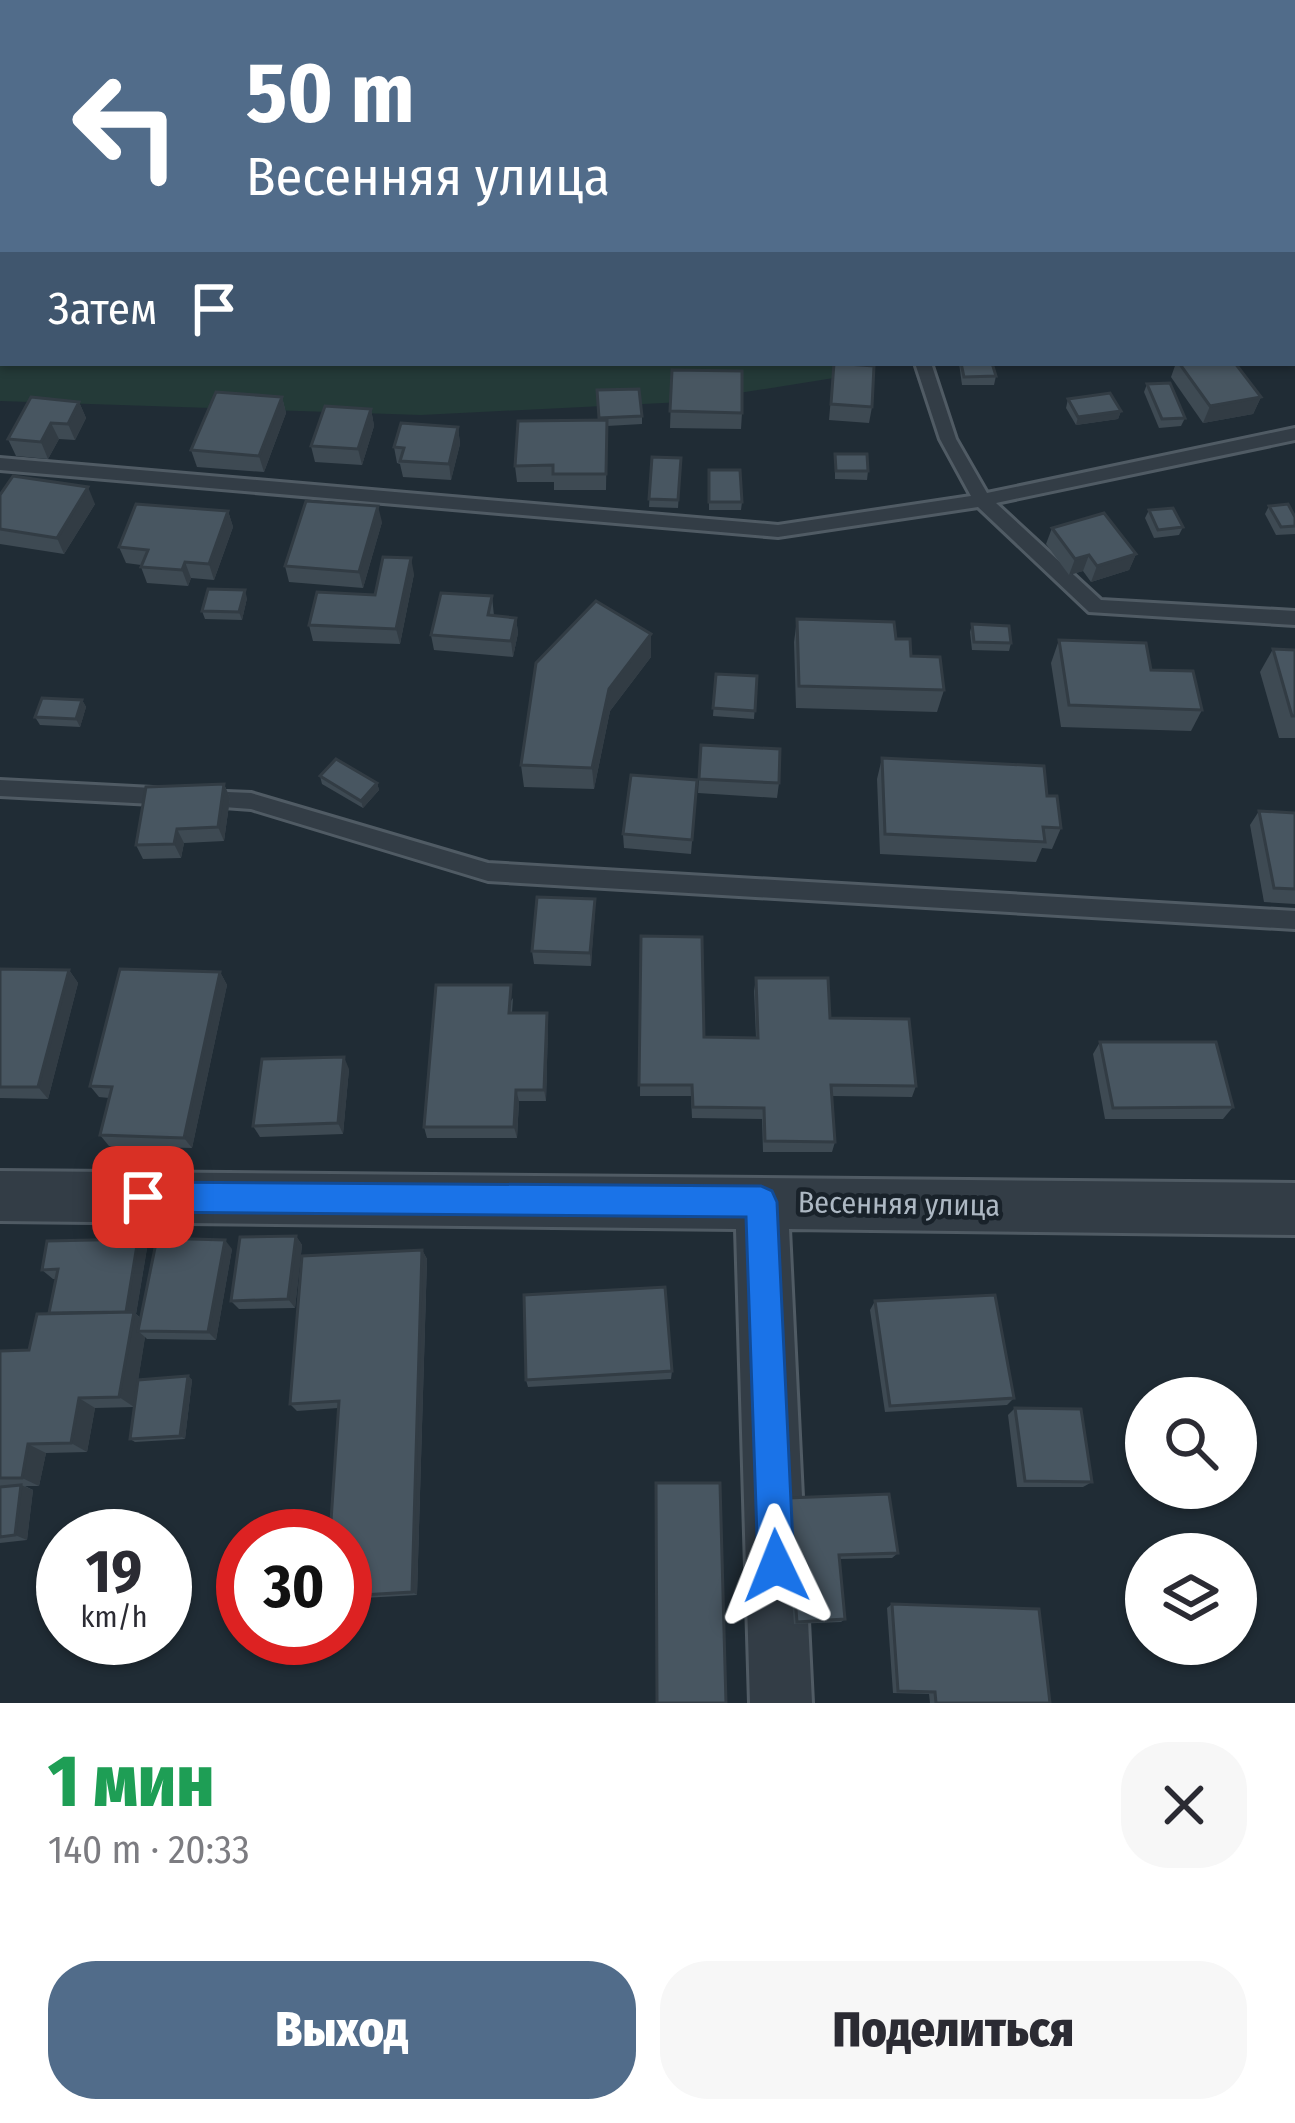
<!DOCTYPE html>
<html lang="ru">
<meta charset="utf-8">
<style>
:root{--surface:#fff;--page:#f7f7f7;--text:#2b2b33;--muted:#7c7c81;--accent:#516c8a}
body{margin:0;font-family:"Fira Sans Condensed",sans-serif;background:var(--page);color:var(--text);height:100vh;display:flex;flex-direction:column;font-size:45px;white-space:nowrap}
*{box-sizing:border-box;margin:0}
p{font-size:39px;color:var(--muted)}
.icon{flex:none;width:66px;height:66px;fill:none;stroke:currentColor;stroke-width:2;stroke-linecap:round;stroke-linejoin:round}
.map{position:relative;height:1703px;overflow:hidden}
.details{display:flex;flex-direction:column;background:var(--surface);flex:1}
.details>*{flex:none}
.banner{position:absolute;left:0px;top:0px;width:1296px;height:366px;box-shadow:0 3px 9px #0004;background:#516c8a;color:#fff;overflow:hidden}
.controls{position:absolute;left:1125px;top:1377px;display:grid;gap:24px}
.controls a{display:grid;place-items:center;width:132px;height:132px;border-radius:50%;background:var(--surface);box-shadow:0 3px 9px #0004;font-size:60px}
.speed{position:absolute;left:36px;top:1509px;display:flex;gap:24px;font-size:60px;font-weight:700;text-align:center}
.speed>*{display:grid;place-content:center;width:156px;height:156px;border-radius:50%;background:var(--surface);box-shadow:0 3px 9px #0004;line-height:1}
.speed small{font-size:30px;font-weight:400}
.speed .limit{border:18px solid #d22;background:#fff;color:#111}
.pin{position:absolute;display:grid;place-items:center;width:102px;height:102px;color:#fff;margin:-51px;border-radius:24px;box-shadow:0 6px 18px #0006}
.me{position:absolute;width:132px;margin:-66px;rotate:358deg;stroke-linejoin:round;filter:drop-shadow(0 0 9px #0008)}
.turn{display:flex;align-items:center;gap:42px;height:252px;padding:0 48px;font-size:54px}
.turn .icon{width:156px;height:156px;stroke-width:2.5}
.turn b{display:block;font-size:84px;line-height:102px}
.then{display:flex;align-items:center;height:114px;padding:0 48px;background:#0003;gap:24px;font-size:45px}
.round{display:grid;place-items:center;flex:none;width:126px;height:126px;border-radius:48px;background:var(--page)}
.headline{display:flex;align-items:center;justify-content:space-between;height:204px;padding:0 48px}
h1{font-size:72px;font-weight:800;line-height:90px;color:#1e9e55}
.action{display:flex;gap:24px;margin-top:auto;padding:24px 48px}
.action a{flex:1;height:138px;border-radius:48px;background:var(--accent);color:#fff;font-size:48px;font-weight:800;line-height:138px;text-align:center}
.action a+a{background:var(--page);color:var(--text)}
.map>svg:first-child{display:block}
.green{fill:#243a38}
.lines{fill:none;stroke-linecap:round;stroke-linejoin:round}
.lane-casing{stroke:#505b64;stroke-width:6}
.street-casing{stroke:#505b64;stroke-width:6}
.lane{fill:#333d46;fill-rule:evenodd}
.street{fill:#333d46;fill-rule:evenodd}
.wall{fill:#3e4a53}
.shaded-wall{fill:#323c44}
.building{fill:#485661;stroke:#323c44;stroke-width:3}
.route{fill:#1a73e8;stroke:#114b97;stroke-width:3}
.labels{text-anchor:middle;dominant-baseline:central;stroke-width:9;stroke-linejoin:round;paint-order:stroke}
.street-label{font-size:30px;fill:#adb8c3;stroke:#19222a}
</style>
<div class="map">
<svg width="1295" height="1703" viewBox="0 0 1295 1703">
<rect width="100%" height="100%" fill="#202c35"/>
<polygon class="green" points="0,0 1295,0 1295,80 1293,3 3,3 3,363 855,363 840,377 683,402 421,415 0,401"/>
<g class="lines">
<g class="lane-casing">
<g id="lane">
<polygon points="1295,278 1295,288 1293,289 1293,279"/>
<polygon points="915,363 931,363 956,439 987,493 1295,428 1295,440 996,503 1101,600 1295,611 1295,625 1089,612 978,507 778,537 0,470 0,458 778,525 971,496 940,439"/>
<polygon points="0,780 172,789 179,791 182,797 179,803 172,805 0,796"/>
<polygon points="203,791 251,793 488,863 1295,911 1295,929 488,881 251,809 196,805 193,799 196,793"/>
</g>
</g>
<g class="street-casing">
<polygon id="street" points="0,1171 1295,1183 1295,1235 789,1229 812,1703 750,1703 736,1229 0,1221"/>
</g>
<use href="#lane" class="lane"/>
<use href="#street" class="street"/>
</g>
<g class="wall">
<polygon points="834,363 872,407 869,423 829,420"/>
<polygon points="959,363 992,363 996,376 994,385 962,385"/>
<polygon points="1176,363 1235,363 1261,397 1253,414 1203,423 1171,377"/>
<polygon points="672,370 742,413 741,429 670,428"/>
<polygon points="1147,384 1185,418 1181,426 1159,428 1144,392"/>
<polygon points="597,390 642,416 642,424 607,426 606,490 554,490 554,482 517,482 515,466 599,420"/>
<polygon points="282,397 286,413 264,472 197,467 191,450"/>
<polygon points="1068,399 1121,411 1118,419 1076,425 1066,408"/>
<polygon points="79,402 86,418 75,440 59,439 48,459 16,456 8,439"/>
<polygon points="371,409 374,426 362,465 315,462 311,446"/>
<polygon points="458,427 460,444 451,480 403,477 400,464 397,463 394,447"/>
<polygon points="835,454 868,471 867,480 835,479"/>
<polygon points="652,457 681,458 678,508 649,507"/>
<polygon points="709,470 742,502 741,510 709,510"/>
<polygon points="0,495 95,504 64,554 0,544"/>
<polygon points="1269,506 1295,517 1295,534 1276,535 1265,514"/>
<polygon points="1149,510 1183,527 1179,535 1154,538 1145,518"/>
<polygon points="228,511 233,527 214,580 191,578 188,586 147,583 141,567 141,565 126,563 119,547"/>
<polygon points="382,522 363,588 289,582 285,566"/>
<polygon points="1052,528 1136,554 1129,570 1091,582 1083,571 1069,575 1046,544"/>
<polygon points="414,574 400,644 313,641 309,625 375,595"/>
<polygon points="492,596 494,616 516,618 518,633 513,657 434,650 431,635"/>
<polygon points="247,598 242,620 205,619 202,611"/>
<polygon points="797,619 896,639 944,690 937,712 796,708 794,642"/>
<polygon points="972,624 1011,643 1009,651 972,650 970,632"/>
<polygon points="651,634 651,657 610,711 594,789 524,787 521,765"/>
<polygon points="1059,640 1151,670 1202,710 1191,731 1061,727 1051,663"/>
<polygon points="1273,649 1295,650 1295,738 1279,738 1260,672"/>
<polygon points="716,674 757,676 754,719 713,716"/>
<polygon points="82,700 86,707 80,727 40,725 35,717"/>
<polygon points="701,745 779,783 777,798 698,793"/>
<polygon points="882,758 1047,796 1061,828 1052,849 1042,848 1036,862 880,854 877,779"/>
<polygon points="320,776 377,783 379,790 363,808 322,784"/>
<polygon points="697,780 691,854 624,848 623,834"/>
<polygon points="224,784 230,798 224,841 184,843 181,858 143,859 136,845"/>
<polygon points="1259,811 1295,813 1295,904 1264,902 1250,825"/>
<polygon points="595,899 591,966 534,964 532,951"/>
<polygon points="641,936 704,1037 756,1038 754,991 756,978 830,1018 916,1086 912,1097 832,1096 835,1142 832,1152 763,1152 762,1119 692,1118 691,1096 640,1096"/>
<polygon points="0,969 69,970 78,983 48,1099 0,1098"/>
<polygon points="220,972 227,985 192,1148 109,1146 100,1135 109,1098 99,1097 90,1086"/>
<polygon points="513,998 512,1013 548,1025 546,1101 519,1101 517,1138 427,1138 424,1127"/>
<polygon points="1100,1042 1233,1107 1223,1119 1105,1119 1093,1054"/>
<polygon points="349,1069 343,1134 260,1137 253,1126"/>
<polygon points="296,1236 302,1245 295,1308 239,1309 231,1301"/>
<polygon points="138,1239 147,1248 136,1314 141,1318 232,1249 216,1340 147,1339 145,1337 138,1380 188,1376 192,1380 185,1439 135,1442 130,1439 134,1407 95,1408 87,1452 46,1453 39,1486 25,1486 33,1490 27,1540 0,1543 0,1351 29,1350 49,1313 56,1279 53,1279 42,1270"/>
<polygon points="422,1250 427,1259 417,1595 345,1599 345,1536 338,1408 297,1411 290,1404"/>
<polygon points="875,1301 1014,1398 1007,1405 885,1412 870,1310"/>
<polygon points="672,1371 671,1379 528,1387 526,1380"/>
<polygon points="1015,1408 1092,1482 1083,1487 1017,1487 1008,1415"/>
<polygon points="787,1498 898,1553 892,1558 839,1559 845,1619 841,1622 794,1624 784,1503"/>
<polygon points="892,1604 1050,1703 930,1703 929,1694 893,1693 887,1608"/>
</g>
<g class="shaded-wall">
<polygon points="282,397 286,413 264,472 259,456"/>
<polygon points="1261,397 1253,414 1203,423 1210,406"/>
<polygon points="79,402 86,418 75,440 68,424"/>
<polygon points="371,409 374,426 362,465 358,449"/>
<polygon points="1121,411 1118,419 1076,425 1078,417"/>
<polygon points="51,423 59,439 48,459 41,442"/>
<polygon points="458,427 460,444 451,480 449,464"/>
<polygon points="88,487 95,504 64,554 57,538"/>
<polygon points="378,506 382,522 363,588 359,572"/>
<polygon points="228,511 233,527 214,580 209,564"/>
<polygon points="1136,554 1129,570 1091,582 1097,566"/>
<polygon points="1089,555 1083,571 1069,575 1075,559"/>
<polygon points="411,558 414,574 400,644 396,629"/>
<polygon points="185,562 191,578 188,586 182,570"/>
<polygon points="245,590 247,598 242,620 239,612"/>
<polygon points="516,618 518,633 513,657 511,641"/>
<polygon points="651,634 651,657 610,711 594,789 592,768 609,689"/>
<polygon points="82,700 86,707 80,727 76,719"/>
<polygon points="377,783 379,790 363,808 361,801"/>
<polygon points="224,784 230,798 224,841 218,827"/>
<polygon points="177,829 184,843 181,858 174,844"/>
<polygon points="595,899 595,913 591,966 590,953"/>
<polygon points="69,970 78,983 48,1099 38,1087"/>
<polygon points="220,972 227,985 192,1148 184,1138"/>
<polygon points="547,1013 548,1025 546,1101 544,1090"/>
<polygon points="344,1057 349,1069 343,1134 338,1123"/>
<polygon points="516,1090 519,1101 517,1138 514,1127"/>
<polygon points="296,1236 302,1245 295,1308 288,1299"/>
<polygon points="138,1239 147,1248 136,1314 147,1324 138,1331 145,1337 134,1407 119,1397 125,1316"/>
<polygon points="225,1240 232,1249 216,1340 208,1332"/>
<polygon points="422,1250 427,1259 417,1595 412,1592"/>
<polygon points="188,1376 192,1380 185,1439 180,1436"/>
<polygon points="79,1398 95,1408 87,1452 71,1443"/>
<polygon points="28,1444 46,1453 39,1486 22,1478"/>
<polygon points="21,1485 33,1490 27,1540 15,1535"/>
</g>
<g class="building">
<polygon points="834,363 874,366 872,407 831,404"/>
<polygon points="961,363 992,363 996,376 964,377"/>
<polygon points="1179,363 1235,363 1261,397 1210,406"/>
<polygon points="672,370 742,371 742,413 670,411"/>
<polygon points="1170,383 1185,418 1162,419 1147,384"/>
<polygon points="639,389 642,416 599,418 597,390"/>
<polygon points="216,392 282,397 259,456 191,450"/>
<polygon points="1110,393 1121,411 1078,417 1068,399"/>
<polygon points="31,397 79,402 68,424 51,423 41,442 8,439"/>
<polygon points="325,406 371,409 358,449 311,446"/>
<polygon points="607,420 606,474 553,474 553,465 515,466 518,421"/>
<polygon points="401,423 458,427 449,464 400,461 404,448 394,447"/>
<polygon points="835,454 867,454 868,471 836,471"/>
<polygon points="652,457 681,458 678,500 649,499"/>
<polygon points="709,470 740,470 742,502 709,502"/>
<polygon points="13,476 88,487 57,538 0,529 0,495"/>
<polygon points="306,501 378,506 359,572 285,566"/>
<polygon points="136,504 228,511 209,564 185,562 182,570 141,567 148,550 119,547"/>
<polygon points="1288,504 1295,517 1295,526 1281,527 1269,506"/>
<polygon points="1173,508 1183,527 1158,530 1149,510"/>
<polygon points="1104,513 1136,554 1097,566 1089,555 1075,559 1052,528"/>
<polygon points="383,557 411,558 396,629 309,625 317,592 375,595"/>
<polygon points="208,589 245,590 239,612 202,611"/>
<polygon points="441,593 492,596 488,615 516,618 511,641 431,635"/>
<polygon points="596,601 651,634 609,689 592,768 521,765 536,663"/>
<polygon points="797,619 894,622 896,639 910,639 911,656 940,657 944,690 799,686"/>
<polygon points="972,624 1009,626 1011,643 974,642"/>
<polygon points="1059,640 1146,643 1151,670 1193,671 1202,710 1069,705"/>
<polygon points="1273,649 1295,650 1295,716 1292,716"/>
<polygon points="716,674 757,676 755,711 713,708"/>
<polygon points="42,698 82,700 76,719 35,717"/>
<polygon points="701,745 780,749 779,783 699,779"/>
<polygon points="882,758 1044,766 1047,796 1057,796 1061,828 1043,827 1045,842 885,834"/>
<polygon points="336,759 377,783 361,801 320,776"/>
<polygon points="631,775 697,780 692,840 623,834"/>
<polygon points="224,784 218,827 177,829 174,844 136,845 146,787"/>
<polygon points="1259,811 1295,813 1295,889 1274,888"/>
<polygon points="537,897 595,899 590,953 532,951"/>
<polygon points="641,936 702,937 704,1037 758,1038 756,978 828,978 830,1018 909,1019 916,1086 831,1085 835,1142 765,1141 764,1108 693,1107 692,1085 639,1085"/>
<polygon points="0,969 69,970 38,1087 0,1087"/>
<polygon points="120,969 220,972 184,1138 100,1135 112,1087 90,1086"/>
<polygon points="436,985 511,985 509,1013 547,1013 544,1090 516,1090 514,1127 424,1127"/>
<polygon points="1100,1042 1216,1042 1233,1107 1113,1108"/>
<polygon points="344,1057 338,1123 253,1126 262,1059"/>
<polygon points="296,1236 288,1299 231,1301 240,1237"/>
<polygon points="157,1238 225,1240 208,1332 138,1331"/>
<polygon points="138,1239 126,1312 49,1313 58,1269 42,1270 47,1241"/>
<polygon points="422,1250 412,1592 345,1596 345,1536 330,1536 339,1401 290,1404 302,1256"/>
<polygon points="665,1287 672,1371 526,1380 524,1295"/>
<polygon points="995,1295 1014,1398 890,1406 875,1301"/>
<polygon points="134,1312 119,1397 79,1398 71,1443 28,1444 22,1478 0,1478 0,1351 29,1350 37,1314"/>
<polygon points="188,1376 180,1436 130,1439 138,1380"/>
<polygon points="1015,1408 1081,1409 1092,1482 1025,1481"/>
<polygon points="656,1483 720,1483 726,1703 657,1703"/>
<polygon points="21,1485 15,1535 0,1537 0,1487"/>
<polygon points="889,1494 898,1553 839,1555 845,1619 797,1622 787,1498"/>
<polygon points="892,1604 1039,1609 1050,1703 936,1703 935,1692 898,1691"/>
</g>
<polygon class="route" points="143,1182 761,1186 772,1191 777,1202 794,1566 789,1579 776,1584 763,1579 758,1566 746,1217 143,1212 132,1208 127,1197 132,1186"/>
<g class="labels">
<g class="street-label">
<text transform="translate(899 1204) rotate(1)">Весенняя улица</text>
</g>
</g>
</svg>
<div class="controls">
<a><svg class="icon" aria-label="search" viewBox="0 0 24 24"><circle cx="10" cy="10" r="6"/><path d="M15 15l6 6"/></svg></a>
<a><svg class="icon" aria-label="layers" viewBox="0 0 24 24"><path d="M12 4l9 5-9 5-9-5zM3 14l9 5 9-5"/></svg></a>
</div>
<div class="speed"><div>19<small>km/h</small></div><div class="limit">30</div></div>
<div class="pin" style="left:143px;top:1197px;background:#d93025"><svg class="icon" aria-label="arrive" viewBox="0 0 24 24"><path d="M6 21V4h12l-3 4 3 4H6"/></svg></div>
<svg class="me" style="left:776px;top:1566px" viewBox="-20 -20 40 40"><path d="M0-17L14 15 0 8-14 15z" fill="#1a73e8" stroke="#fff" stroke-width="4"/></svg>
<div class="banner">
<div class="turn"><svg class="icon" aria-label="left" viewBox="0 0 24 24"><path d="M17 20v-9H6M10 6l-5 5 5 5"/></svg><div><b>50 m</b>Весенняя улица</div></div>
<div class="then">Затем<svg class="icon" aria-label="arrive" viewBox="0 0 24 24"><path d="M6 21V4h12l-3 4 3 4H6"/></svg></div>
</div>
</div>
<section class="details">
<div class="headline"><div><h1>1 мин</h1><p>140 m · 20:33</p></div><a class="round"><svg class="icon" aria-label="close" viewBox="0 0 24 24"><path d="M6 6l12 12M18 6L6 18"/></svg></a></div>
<div class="action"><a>Выход</a><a>Поделиться</a></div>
</section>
